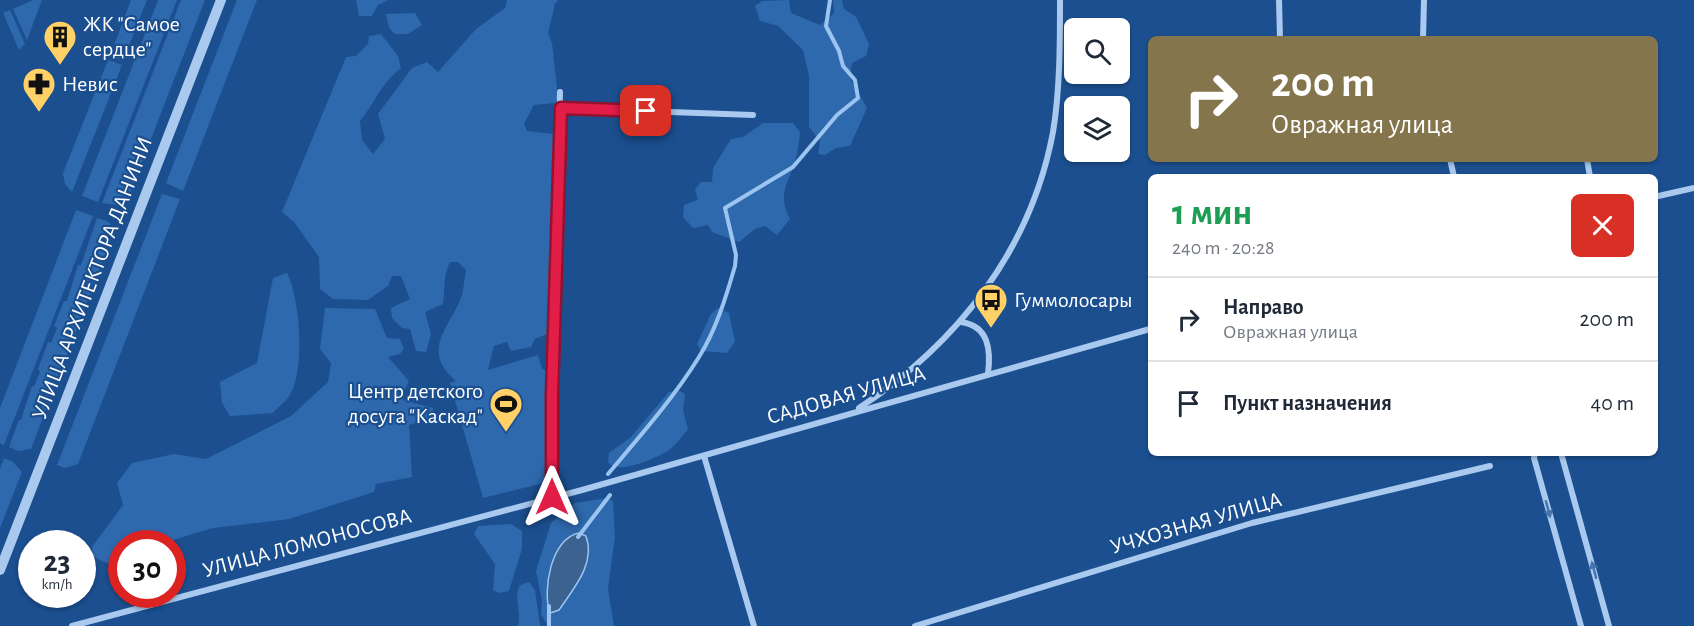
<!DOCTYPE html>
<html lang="ru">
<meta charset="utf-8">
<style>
:root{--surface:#fff;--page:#f2f2f3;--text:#1f2937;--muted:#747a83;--line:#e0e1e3}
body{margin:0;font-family:"Alegreya Sans",sans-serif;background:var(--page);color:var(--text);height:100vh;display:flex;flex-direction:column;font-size:22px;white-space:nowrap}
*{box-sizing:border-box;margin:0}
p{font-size:20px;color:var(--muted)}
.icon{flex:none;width:33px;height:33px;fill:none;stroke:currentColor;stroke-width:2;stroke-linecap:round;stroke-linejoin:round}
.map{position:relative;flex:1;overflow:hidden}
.panel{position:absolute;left:1148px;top:174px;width:510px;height:282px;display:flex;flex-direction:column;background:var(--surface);border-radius:9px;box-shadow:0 2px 4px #0004}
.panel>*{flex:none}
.top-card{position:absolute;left:1148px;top:36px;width:510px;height:126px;border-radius:9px;box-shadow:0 2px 4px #0004;background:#84754c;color:#fff;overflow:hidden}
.fabs{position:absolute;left:1064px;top:18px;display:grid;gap:12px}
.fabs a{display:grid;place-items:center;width:66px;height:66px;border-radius:9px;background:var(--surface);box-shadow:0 2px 4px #0004;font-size:30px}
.speed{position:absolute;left:18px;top:530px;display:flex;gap:12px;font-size:30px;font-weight:700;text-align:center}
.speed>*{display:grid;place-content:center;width:78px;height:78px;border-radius:50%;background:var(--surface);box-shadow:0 2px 4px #0004;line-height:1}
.speed small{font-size:15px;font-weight:400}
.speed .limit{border:9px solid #d22;background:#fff;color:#111}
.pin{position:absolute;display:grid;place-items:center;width:51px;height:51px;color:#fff;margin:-26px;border-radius:12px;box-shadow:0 3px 9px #0006}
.me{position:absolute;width:66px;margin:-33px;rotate:0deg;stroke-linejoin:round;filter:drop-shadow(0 0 4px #0008)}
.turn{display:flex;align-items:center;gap:21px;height:126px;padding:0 24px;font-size:27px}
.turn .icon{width:78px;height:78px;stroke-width:2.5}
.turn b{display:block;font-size:42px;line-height:51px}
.round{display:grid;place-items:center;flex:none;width:63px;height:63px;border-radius:9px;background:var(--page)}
.summary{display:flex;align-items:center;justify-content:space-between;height:102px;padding:0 24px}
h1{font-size:36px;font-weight:600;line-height:45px;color:#1e9e55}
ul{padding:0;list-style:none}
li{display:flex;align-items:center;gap:18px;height:84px;padding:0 24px;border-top:2px solid var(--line)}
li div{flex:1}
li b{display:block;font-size:22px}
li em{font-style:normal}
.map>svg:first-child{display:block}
.green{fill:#2e69ad}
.water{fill:#3c6290;stroke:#9cc4f0;stroke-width:1.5}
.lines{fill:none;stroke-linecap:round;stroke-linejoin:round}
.stream{stroke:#9cc4f0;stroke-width:4}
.minor{stroke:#a9c9ee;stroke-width:6}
.tertiary{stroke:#a9c9ee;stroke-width:10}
.oneway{fill:#4674ac}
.route-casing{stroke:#92132f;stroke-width:15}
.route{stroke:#e11d48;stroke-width:10}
.labels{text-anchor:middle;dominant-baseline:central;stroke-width:4.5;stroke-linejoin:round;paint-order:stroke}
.poi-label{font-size:22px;fill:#fff;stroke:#1b4f8f;text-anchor:start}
.street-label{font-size:22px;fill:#fff;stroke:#1b4f8f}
</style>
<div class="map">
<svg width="1694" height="626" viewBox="0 0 1694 626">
<rect width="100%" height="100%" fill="#1b4f8f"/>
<g class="green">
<polygon points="33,0 42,0 27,40 13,9"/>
<polygon points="131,0 147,0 123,61 110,56"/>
<polygon points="158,0 177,0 98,202 82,196"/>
<polygon points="181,0 205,0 125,206 102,203"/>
<polygon points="237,0 257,0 183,191 166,183"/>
<polygon points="356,0 388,0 378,5 372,16 359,16"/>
<path d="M507 0H558L555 4 548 33 552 43 558 97 555 103 534 105 524 124 527 131 554 134 547 334 535 339 531 347 511 351 507 342 494 346 488 370 538 355 542 369 548 371V482L483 498 450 383 456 381C420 351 449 328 461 298 464 290 464 279 466 270L458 262H450C442 280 446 286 443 304L425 312 431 334 426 352 416 351 410 329 402 328 392 318 391 308 410 299 401 276H392L388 286 368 300 333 299 320 289 319 257 294 222 282 212 346 57 356 56 368 44 369 36 381 34 398 56 401 68C380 85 376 101 360 121L362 140 373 154 385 139 378 114 412 68 427 62 438 72 476 29 505 8Z"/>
<polygon points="789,0 791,13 820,25 834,13 833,0 842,0 844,9 856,17 869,44 866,56 852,63 850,78 867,108 850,146 836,148 825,155 818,154 820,141 809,127 809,76 803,50 778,26 760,21 755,6 762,1"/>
<polygon points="10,10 25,44 19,50 3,13"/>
<polygon points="415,13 422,25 408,34 395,34 389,28 386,14"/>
<polygon points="108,60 122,65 72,192 65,184 63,173"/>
<path d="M763 123H793L800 132C799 142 798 152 795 161 788 185 777 193 790 219L777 235 765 226 755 229 739 242 712 232 708 225 693 228 683 217 684 205 698 200 695 189 701 182H712L713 168 731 139 743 137Z"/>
<polygon points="162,194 180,199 78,464 65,468 57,465"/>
<polygon points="76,210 93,216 4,445 0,443 0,408"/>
<polygon points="97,218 107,221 115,229 31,449 18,451 9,447 19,420 21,420 32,386 34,386 40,372 38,369 48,342 51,343 57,328 54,326 64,301 67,301 78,265 81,265"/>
<path d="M287 273C300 297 306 372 289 396 285 402 278 407 273 413L230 416 222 403 220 382 257 363 273 278Z"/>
<polygon points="325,308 375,309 387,338 400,339 404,349 400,354 388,357 409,381 402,395 403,400 433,408 433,418 409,425 412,477 376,484 374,492 289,519 213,528 173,540 155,533 146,537 146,543 122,543 121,561 107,563 93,557 92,547 123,505 117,483 132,463 174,454 206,459 291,416 328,382 331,363 320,349"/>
<polygon points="718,308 729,313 735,342 727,353 701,351 697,344 711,314"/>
<path d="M678 390 685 394 683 410 688 429C682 436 676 445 669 450 657 458 617 476 608 462L609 453 631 437 669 392Z"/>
<polygon points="4,458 13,462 22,472 0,528 0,469"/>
<polygon points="607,498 613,501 615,536 608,589 614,626 548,626 541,614 542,601 536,571 551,523 575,503"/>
<polygon points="511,524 522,531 522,549 509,591 500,593 493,590 495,564 474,534 478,526"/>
<path d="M529 582 535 590 540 626H518C522 611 513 598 520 585Z"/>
</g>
<path class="water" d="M579 533 586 536C596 563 574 588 559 610L550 613C542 591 551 538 579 533Z"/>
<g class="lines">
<g class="stream">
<path d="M608 474C640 436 673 399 699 357 716 330 726 297 735 266L736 255 725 208 793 167 837 115 858 98 855 80 843 66 839 51 826 26 830 0"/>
<polyline points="578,537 610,495"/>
<polyline points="549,606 549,626"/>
</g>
<g class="minor">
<polyline points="1279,0 1280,39"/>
<polyline points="1423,39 1424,0"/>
<polyline points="561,108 753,115"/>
<polyline points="1450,159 1454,177"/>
<polyline points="1587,159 1590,177"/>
<polyline points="1654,197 1694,188"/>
<path d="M961 322C989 326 991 350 988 374"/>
<path d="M859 408C957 344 1031 250 1053 132 1060 90 1060 43 1060 0"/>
<polyline points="1535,453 1534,458 1581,626"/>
<polyline points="1561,453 1609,626"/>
<polyline points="704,456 754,626"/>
<polyline points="552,497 552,394 560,92"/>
<polyline points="72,626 582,490 1150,329"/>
<polyline points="915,626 1252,523 1490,466"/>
</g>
<polyline class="tertiary" points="0,570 221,0"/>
</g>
<defs><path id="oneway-solid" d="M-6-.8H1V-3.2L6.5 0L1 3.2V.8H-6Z" transform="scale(1.5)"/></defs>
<g class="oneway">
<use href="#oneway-solid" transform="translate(1548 509) rotate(75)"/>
<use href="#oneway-solid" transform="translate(1594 570) rotate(-105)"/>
</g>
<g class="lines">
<g class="route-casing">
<polyline id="route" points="552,497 552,394 561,108 646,111"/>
</g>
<use href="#route" class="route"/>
</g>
<defs>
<g id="building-pin" transform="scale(1.725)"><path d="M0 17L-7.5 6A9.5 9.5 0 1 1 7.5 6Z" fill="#ffd166" stroke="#1b4f8f"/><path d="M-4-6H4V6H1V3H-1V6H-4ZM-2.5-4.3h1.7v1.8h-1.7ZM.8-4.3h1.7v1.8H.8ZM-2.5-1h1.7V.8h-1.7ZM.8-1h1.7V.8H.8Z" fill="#111"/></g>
<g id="pharmacy-pin" transform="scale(1.725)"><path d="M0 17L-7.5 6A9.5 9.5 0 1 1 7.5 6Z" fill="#ffd166" stroke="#1b4f8f"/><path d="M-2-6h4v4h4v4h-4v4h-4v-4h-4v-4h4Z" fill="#111"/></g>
<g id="bus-pin" transform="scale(1.725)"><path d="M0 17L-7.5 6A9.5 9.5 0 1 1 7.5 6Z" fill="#ffd166" stroke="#1b4f8f"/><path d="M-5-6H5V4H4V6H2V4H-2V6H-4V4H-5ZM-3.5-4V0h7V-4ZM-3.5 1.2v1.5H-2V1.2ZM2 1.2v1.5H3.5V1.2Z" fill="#111"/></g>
<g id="stadium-pin" transform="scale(1.725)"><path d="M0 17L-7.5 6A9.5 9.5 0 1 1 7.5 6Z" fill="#ffd166" stroke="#1b4f8f"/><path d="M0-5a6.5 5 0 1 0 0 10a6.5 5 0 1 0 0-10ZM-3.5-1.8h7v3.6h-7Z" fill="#111"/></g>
</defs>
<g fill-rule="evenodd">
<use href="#building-pin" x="60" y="37"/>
<use href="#pharmacy-pin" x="39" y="84"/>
<use href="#bus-pin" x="991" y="300"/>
<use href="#stadium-pin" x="506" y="404"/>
</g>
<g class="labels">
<g class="poi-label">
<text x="83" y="24">ЖК "Самое<tspan x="83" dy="25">сердце"</tspan></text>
<text x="62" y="84">Невис</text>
<text x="1014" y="300">Гуммолосары</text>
<text x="483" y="391" text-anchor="end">Центр детского<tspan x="483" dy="25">досуга "Каскад"</tspan></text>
</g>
<g class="street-label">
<text transform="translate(92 278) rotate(-69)">УЛИЦА АРХИТЕКТОРА ДАНИНИ</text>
<text transform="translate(846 395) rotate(-16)">САДОВАЯ УЛИЦА</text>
<text transform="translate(1196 523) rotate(-16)">УЧХОЗНАЯ УЛИЦА</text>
<text transform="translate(307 543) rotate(-15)">УЛИЦА ЛОМОНОСОВА</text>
</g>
</g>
</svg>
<div class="fabs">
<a><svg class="icon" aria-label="search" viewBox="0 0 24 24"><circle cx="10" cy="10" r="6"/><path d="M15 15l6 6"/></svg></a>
<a><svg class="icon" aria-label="layers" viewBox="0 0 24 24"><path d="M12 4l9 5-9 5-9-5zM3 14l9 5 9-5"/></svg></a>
</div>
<div class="speed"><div>23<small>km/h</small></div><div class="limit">30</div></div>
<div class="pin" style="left:646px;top:111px;background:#d93025"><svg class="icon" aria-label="arrive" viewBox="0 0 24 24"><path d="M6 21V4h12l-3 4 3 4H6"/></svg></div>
<svg class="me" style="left:552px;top:497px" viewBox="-20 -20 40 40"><path d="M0-17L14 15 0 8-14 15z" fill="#e11d48" stroke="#fff" stroke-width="4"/></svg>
<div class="top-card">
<div class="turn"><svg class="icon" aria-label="right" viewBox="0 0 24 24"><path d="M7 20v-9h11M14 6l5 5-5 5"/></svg><div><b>200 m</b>Овражная улица</div></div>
</div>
<section class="panel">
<div class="summary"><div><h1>1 мин</h1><p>240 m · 20:28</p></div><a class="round" style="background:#d93025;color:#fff"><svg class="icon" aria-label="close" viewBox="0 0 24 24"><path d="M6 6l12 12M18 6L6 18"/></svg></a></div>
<ul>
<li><svg class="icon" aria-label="right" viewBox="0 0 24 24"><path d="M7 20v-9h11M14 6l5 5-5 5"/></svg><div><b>Направо</b><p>Овражная улица</p></div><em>200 m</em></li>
<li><svg class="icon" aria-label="arrive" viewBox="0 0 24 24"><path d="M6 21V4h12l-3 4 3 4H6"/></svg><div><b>Пункт назначения</b></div><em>40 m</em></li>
</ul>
</section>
</div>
